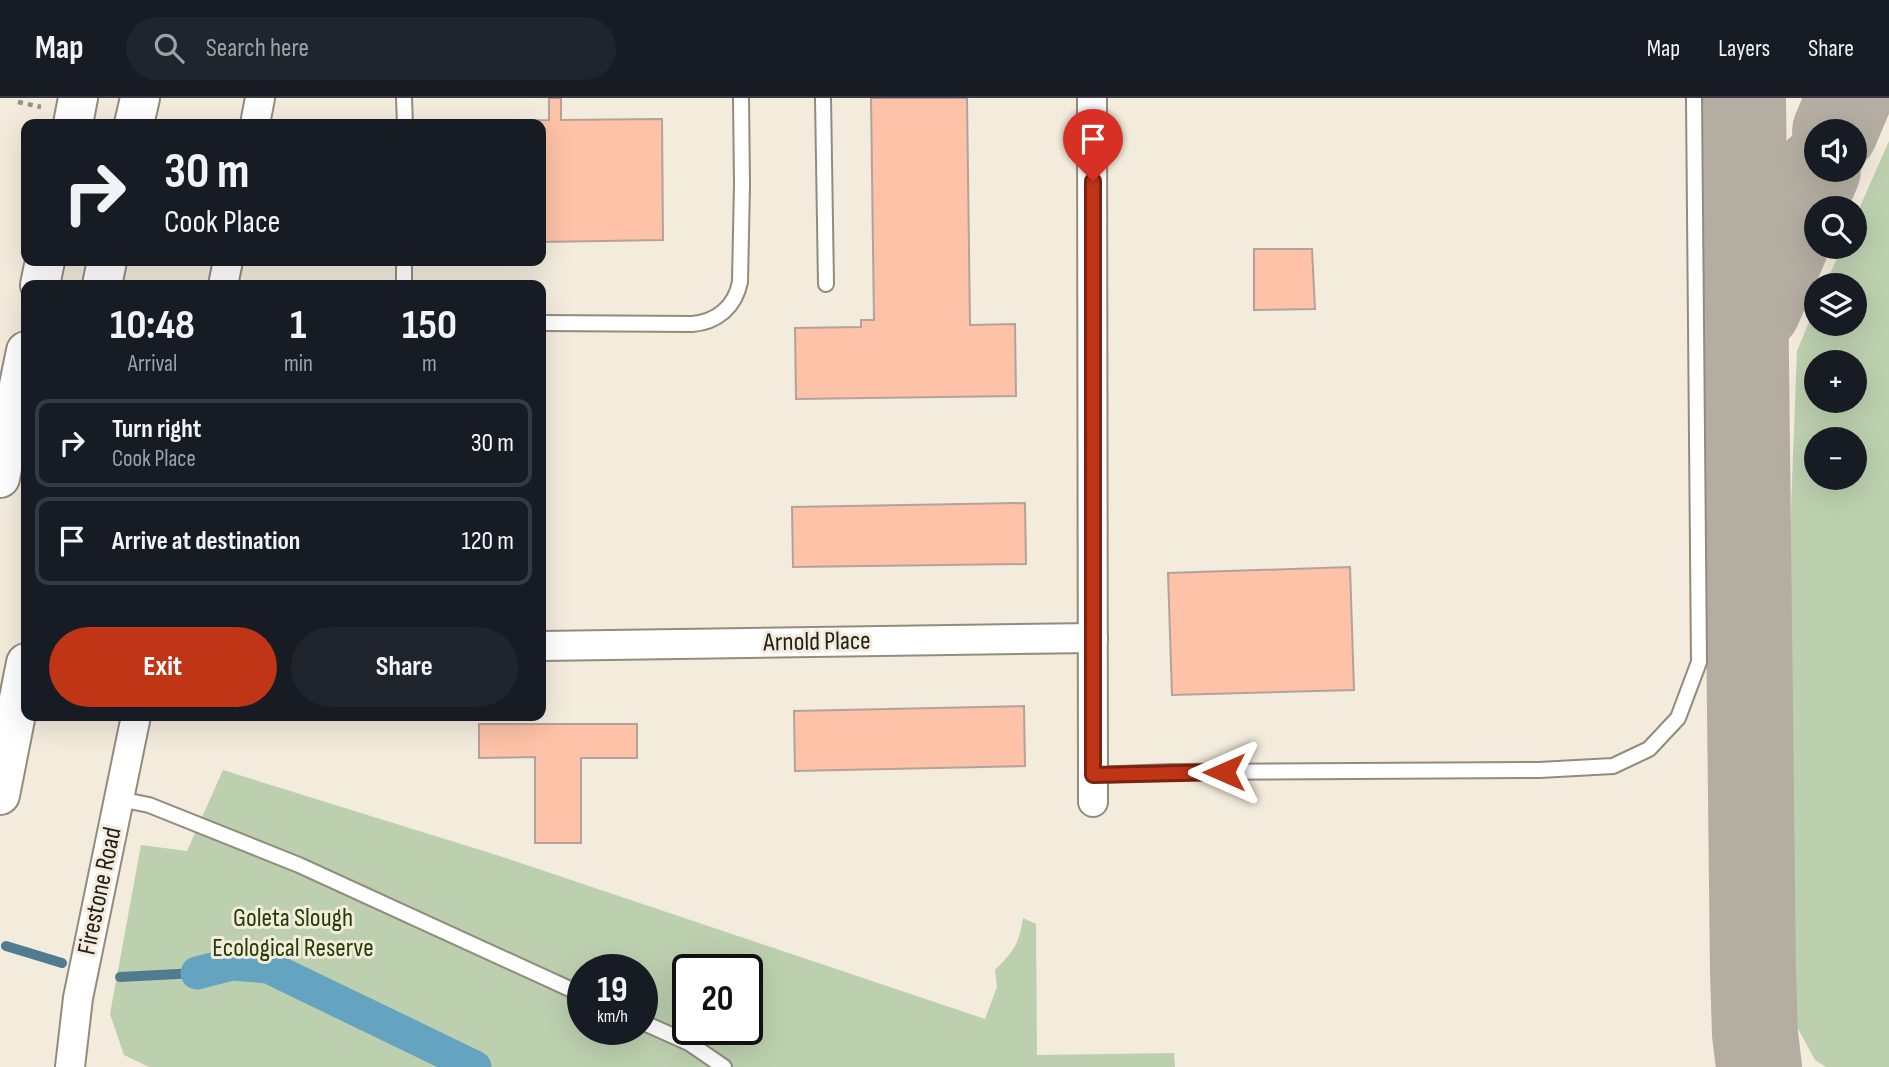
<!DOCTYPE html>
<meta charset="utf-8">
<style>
:root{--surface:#171b24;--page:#20242c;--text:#f1f3f6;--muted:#9ea1a6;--line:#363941;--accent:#bf3515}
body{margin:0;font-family:"Sofia Sans Condensed",sans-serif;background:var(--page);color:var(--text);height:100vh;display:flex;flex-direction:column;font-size:26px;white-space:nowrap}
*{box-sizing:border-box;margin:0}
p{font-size:23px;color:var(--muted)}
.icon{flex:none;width:38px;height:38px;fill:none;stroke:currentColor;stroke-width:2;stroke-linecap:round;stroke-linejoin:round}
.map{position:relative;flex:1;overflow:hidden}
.side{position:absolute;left:21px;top:182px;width:525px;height:441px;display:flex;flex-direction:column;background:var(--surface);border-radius:14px;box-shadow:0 7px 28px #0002}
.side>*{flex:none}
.banner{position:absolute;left:21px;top:21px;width:525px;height:147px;border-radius:14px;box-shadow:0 7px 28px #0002;background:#171b24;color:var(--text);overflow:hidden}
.tools{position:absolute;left:1804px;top:21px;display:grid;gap:14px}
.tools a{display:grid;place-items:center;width:63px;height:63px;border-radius:50%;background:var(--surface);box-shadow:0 7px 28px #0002;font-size:35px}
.speed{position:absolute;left:567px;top:856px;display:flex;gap:14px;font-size:35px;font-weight:700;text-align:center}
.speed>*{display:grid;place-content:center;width:91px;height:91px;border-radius:50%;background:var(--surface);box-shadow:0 7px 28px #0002;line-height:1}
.speed small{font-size:18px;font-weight:400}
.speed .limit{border:4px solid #111;border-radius:10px;background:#fff;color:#111}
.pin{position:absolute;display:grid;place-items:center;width:60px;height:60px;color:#fff;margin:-72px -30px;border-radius:50% 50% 50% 0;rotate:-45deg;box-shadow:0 0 7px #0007}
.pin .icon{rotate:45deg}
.me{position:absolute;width:77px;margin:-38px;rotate:270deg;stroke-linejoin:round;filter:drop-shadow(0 0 5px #0008)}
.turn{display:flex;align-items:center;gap:24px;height:147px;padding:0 28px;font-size:32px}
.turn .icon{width:91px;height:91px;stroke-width:2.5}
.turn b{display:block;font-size:49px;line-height:60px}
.eta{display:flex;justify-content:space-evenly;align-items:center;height:119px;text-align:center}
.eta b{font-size:42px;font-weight:700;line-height:49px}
.button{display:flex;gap:14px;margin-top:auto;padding:14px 28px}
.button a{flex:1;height:80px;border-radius:42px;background:var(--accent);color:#fff;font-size:28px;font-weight:700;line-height:80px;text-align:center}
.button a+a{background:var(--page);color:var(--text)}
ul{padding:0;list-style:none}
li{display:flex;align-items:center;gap:21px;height:88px;margin:0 14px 10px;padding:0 14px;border:4px solid var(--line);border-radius:14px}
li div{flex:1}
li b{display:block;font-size:26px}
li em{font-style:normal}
header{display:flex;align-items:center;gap:42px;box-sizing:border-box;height:98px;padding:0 35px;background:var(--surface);border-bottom:2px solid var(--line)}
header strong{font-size:33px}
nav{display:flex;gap:38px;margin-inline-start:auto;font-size:24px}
.search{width:490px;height:63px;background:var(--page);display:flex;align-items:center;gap:18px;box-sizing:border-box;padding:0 24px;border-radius:38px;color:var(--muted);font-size:26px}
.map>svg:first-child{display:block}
.green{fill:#bcd0af;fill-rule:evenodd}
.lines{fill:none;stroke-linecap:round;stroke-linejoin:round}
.stream{stroke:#517c8f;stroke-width:10}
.canal{stroke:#65a4c1;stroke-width:33}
.taxiway{stroke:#b4aea2;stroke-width:86}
.building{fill:#fdc2a7;stroke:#b3a29b;stroke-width:2}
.lane-casing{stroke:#938c7d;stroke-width:18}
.street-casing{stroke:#938c7d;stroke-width:32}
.secondary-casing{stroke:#938c7d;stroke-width:42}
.path{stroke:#979287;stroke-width:4.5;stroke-dasharray:5 5;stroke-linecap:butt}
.lane{stroke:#fff;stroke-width:14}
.street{stroke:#fff;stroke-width:28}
.secondary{stroke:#fff;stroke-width:38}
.route-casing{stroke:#7c220e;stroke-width:18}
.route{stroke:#bf3515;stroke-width:12}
.labels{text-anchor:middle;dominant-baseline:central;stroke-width:6;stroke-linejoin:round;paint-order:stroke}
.street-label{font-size:26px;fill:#23201a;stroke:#f3ebdc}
.park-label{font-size:26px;fill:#223d06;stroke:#f3ebdc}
</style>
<header>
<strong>Map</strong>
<div class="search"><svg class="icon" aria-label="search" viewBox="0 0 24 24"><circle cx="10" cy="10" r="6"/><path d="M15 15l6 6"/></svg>Search here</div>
<nav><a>Map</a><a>Layers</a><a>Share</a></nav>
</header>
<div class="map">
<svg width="1889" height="969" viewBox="0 0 1889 969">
<rect width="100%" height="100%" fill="#f3ebdc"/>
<g class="green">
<path d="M1889 43V969H1826L1815 962 1791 918 1779 722 1797 253 1816 207V226H1855V187H1825L1842 149H1855V120ZM1816 264H1855V303H1816ZM1816 341H1855V380H1816Z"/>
<path d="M223 672 506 760 985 921 997 889 995 872C1014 853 1019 846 1023 820L1036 826 1037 957 1174 955 1175 969H149L124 957 110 916 141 747 187 753ZM583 872H642V931H583ZM688 872H747V931H688Z"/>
</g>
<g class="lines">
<g class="stream">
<polyline points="6,848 62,865"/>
<polyline points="120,879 197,875"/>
</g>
<polyline class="canal" points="197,875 232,866 268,869 475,969"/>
<g class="taxiway">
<polyline points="1743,0 1753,874 1755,936 1759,969"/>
<polyline points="1835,33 1849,0"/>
<polyline points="1758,211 1818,72"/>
</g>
</g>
<g class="building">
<polygon points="549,0 561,0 561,22 662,21 663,142 541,144 541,26 493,26 493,23 549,22"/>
<polygon points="871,0 967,0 970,227 1015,226 1016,298 796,301 795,230 861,229 861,222 874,222"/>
<polygon points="1254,151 1312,151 1315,211 1254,212"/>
<polygon points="1025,405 1026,466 793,469 792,409"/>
<polygon points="1350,469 1354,592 1172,597 1168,475"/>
<polygon points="1024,608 1025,668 795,673 794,613"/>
<polygon points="479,626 637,626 637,660 581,660 581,745 535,745 535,659 479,660"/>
</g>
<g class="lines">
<g class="lane-casing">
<g id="lane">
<polyline points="404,0 405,26"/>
<polyline points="823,0 826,186"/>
<polyline points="404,163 404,187"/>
<path d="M541 225 692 226C717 224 735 209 740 184L742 86 741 0"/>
<polyline points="1093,677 1171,674 1539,672 1613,668 1649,651 1678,620 1699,564 1694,0"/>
<polyline points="119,701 149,707 299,767 583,897"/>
<polyline points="642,924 689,945 724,969"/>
</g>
</g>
<g class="street-casing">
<g id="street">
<polyline points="1092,0 1093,704"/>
<polyline points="255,26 260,0"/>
<polyline points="223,187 228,163"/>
<polyline points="541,548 1093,540"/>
<polyline points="70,969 78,900 136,618"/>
</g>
</g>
<g class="secondary-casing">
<g id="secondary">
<polyline points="73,26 78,0"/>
<polyline points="134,26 140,0"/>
<polyline points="40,187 45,163"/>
<polyline points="102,187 107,163"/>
<polyline points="0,380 26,253"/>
<polyline points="0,697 26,565"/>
</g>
</g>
<polyline class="path" points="18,4 41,9"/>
<use href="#lane" class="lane"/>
<use href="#street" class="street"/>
<use href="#secondary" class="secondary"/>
</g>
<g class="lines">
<g class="route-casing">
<polyline id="route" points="1093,83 1093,677 1224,674"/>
</g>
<use href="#route" class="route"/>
</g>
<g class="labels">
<g class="street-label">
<text transform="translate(817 544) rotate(-1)">Arnold Place</text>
<text transform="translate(100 793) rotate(-78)">Firestone Road</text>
</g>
<g class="park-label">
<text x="293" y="820">Goleta Slough<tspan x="293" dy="30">Ecological Reserve</tspan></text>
</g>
</g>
</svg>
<div class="tools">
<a><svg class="icon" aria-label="sound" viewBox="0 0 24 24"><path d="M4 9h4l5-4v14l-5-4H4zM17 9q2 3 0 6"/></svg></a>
<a><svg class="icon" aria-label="search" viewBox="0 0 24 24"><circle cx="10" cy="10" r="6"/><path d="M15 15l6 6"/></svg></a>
<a><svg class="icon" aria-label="layers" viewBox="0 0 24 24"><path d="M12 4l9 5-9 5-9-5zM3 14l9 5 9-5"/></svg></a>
<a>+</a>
<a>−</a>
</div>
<div class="speed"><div>19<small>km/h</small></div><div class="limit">20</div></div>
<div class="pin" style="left:1093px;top:83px;background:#d93025"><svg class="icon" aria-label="arrive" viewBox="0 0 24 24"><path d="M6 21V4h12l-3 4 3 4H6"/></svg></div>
<svg class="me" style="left:1224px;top:674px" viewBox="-20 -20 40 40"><path d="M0-17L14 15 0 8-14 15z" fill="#bf3515" stroke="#fff" stroke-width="4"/></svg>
<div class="banner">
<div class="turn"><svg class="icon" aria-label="right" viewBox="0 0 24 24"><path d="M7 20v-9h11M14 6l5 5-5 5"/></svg><div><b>30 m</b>Cook Place</div></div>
</div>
<section class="side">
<div class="eta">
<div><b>10:48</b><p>Arrival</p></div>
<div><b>1</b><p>min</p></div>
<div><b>150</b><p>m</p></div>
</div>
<ul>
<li><svg class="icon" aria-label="right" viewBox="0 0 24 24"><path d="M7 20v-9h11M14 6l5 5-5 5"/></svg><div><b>Turn right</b><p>Cook Place</p></div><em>30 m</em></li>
<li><svg class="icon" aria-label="arrive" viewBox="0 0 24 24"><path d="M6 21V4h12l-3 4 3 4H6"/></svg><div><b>Arrive at destination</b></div><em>120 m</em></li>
</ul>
<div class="button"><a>Exit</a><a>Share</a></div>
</section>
</div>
